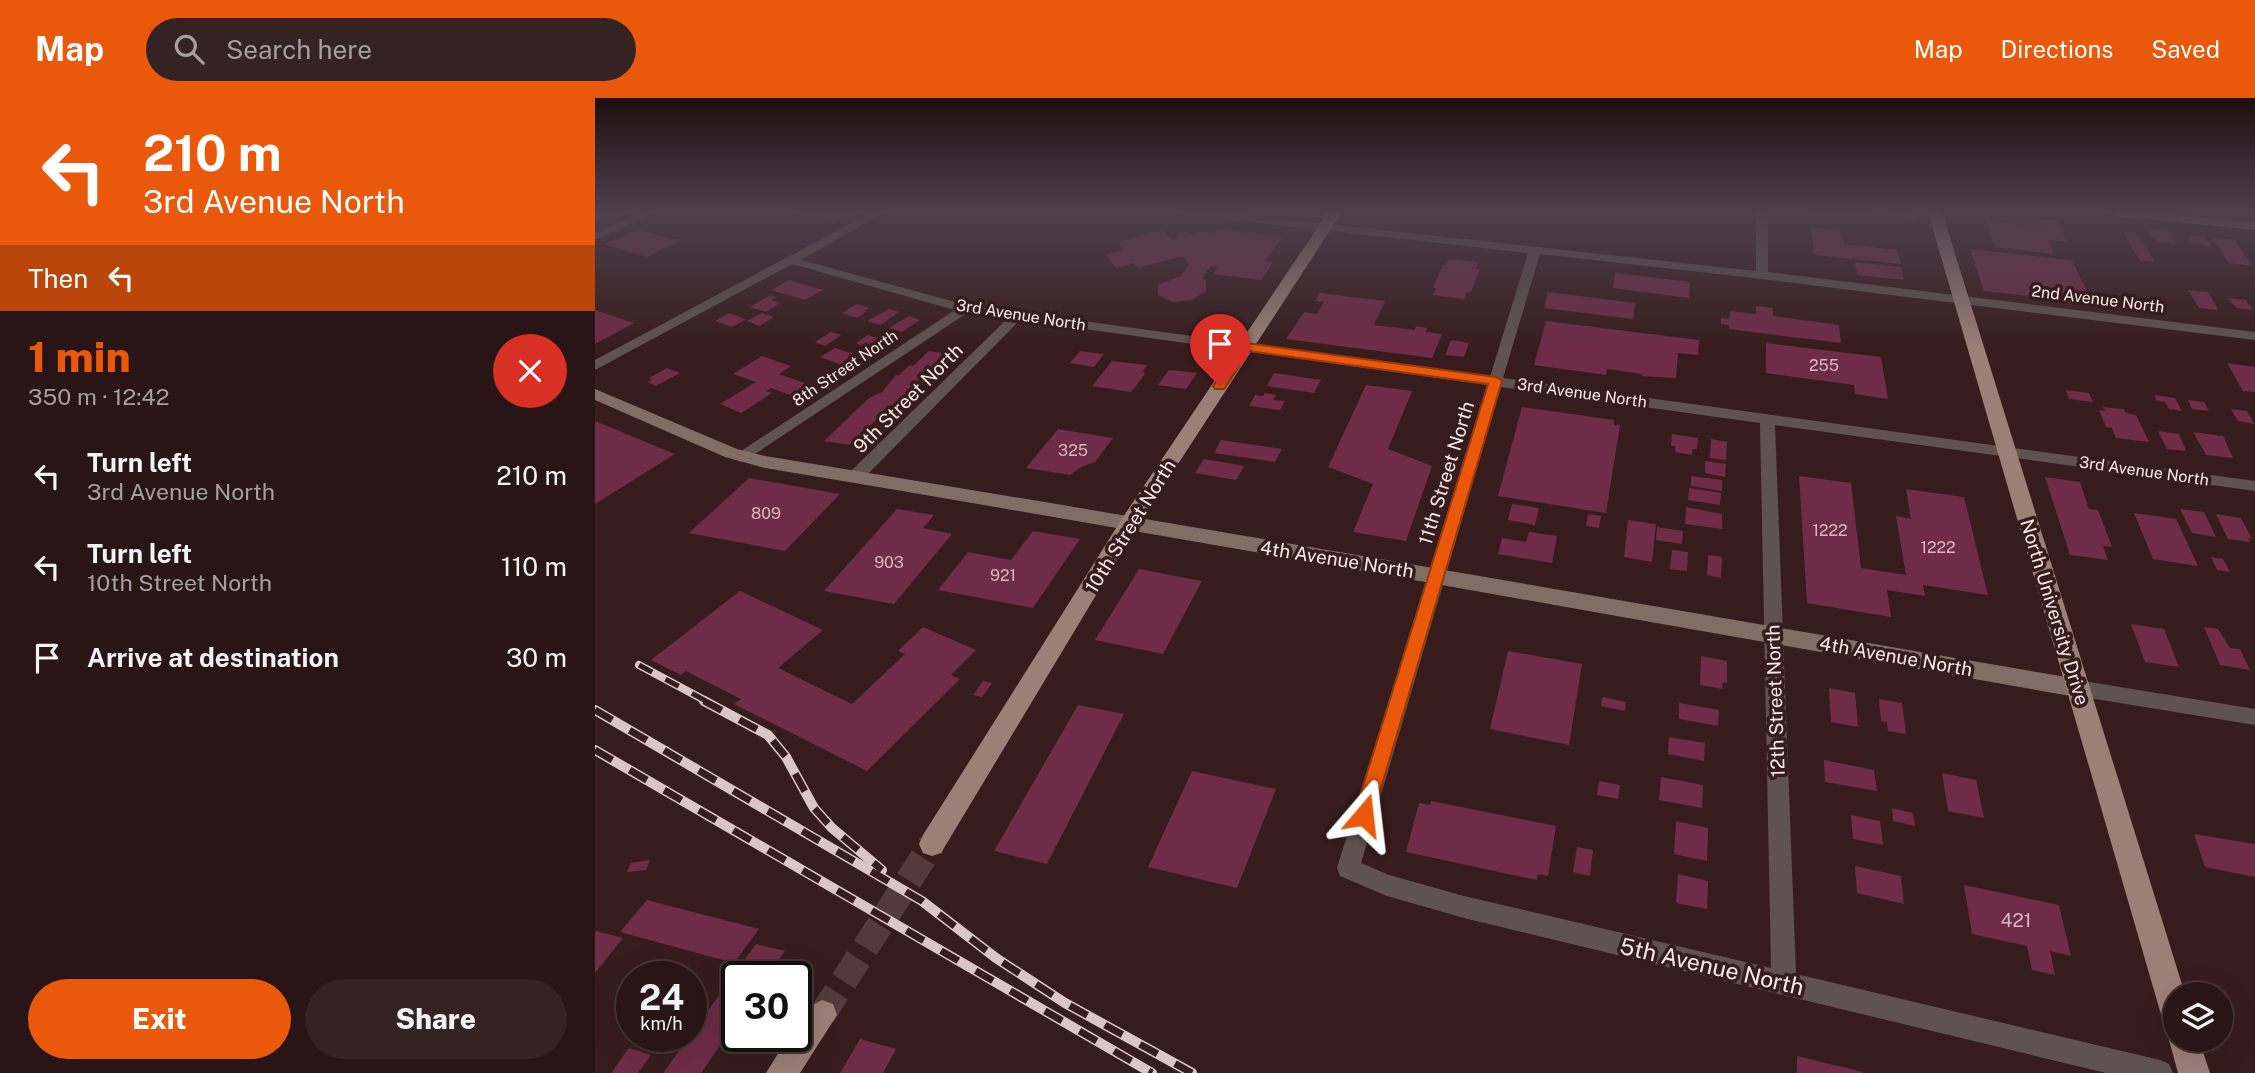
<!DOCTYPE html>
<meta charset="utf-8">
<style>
:root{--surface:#291516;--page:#352223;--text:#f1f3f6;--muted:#a59fa1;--line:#453435;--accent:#ea580c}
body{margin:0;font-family:"Public Sans",sans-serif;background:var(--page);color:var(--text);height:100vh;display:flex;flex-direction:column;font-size:26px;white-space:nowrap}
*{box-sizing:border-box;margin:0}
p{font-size:23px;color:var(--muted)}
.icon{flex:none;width:38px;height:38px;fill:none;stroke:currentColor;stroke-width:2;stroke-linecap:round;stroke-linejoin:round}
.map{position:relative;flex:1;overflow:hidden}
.drawer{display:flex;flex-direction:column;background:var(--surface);width:595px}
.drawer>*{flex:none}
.banner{background:#ea580c;color:#fff;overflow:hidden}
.tools{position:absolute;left:1568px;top:884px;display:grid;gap:14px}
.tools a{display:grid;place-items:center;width:70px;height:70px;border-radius:50%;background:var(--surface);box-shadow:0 7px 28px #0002,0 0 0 2px var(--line);font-size:35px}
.speed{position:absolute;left:21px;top:863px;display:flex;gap:14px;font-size:35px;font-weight:700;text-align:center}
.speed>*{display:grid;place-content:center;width:91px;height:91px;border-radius:50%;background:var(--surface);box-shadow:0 7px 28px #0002,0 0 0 2px var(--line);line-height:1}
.speed small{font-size:18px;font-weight:400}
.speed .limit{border:4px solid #111;border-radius:10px;background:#fff;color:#111}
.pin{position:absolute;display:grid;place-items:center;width:60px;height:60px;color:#fff;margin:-72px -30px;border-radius:50% 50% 50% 0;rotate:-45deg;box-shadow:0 0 7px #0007}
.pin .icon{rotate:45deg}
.me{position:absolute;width:77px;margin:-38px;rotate:17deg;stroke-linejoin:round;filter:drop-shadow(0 0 5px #0008)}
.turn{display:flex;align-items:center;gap:24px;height:147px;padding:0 28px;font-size:32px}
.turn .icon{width:91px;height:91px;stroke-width:2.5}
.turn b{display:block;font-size:49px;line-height:60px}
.then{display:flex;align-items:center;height:66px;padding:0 28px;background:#0003;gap:14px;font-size:26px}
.round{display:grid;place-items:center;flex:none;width:74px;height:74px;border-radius:37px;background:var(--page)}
.headline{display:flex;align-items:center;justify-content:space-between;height:119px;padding:0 28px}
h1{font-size:42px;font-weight:800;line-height:52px;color:var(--accent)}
.cta{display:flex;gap:14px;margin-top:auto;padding:14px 28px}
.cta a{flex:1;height:80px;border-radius:42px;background:var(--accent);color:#fff;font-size:28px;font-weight:800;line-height:80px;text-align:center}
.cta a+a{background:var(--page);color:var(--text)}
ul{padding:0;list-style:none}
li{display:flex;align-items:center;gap:21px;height:91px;padding:0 28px}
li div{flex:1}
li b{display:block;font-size:26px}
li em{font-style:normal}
header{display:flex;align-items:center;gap:42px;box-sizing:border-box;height:98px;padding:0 35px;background:var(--accent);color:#fff}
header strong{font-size:33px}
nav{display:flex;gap:38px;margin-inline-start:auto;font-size:24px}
.search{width:490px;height:63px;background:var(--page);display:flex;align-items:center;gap:18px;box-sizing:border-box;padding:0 24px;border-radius:38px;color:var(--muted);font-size:26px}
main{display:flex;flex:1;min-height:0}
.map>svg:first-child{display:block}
.building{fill:#6f2c46}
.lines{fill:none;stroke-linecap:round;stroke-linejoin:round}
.primary-tunnel{stroke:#543a3b;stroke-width:27;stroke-dasharray:27 13;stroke-linecap:butt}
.street{fill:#60534f;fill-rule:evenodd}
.secondary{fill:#816c66;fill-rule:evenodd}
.primary{fill:#9b8078;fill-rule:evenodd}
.rail-far1-casing{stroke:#dbc6c6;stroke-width:8}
.rail-casing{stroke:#dbc6c6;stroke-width:10}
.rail-far1{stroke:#371c1d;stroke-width:5;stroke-dasharray:15;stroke-linecap:butt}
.rail{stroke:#371c1d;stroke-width:7;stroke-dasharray:20;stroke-linecap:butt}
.route{fill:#ea580c;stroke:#983908;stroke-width:2}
.labels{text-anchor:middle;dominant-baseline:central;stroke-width:7;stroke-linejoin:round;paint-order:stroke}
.far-street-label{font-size:16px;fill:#fae7e7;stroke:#371c1d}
.number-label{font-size:16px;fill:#d7b8bf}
.street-label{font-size:19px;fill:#fae7e7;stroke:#371c1d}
.near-number-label{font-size:19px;fill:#d7b8bf}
.near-street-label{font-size:23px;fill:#fae7e7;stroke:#371c1d}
</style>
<header>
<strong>Map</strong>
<div class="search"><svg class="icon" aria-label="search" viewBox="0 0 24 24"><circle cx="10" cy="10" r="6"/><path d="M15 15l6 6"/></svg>Search here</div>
<nav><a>Map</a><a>Directions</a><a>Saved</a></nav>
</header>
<main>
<section class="drawer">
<div class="banner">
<div class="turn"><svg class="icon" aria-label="left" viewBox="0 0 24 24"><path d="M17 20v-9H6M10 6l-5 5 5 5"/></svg><div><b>210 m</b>3rd Avenue North</div></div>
<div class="then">Then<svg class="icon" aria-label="left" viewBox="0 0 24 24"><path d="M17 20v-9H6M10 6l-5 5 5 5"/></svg></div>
</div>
<div class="headline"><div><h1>1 min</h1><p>350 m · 12:42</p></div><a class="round" style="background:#d93025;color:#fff"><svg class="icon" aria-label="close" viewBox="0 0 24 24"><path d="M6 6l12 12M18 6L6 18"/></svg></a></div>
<ul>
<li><svg class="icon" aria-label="left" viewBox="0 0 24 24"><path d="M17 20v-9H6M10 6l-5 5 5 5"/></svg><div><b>Turn left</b><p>3rd Avenue North</p></div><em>210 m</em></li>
<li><svg class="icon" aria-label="left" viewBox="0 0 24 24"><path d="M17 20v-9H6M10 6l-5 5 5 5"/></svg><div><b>Turn left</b><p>10th Street North</p></div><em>110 m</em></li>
<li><svg class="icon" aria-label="arrive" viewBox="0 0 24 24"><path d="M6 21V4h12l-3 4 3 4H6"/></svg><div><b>Arrive at destination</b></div><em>30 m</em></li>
</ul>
<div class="cta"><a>Exit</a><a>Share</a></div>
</section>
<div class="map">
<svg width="1660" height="975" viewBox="0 0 1660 975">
<rect width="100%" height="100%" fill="#371c1d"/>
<g class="building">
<polygon points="0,114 33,114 14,122 0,120"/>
<polygon points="199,114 263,114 239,126"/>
<polygon points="1215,114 1279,114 1281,124 1215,117"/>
<polygon points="1289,114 1317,114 1320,125 1291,122"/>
<polygon points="1443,121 1462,123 1472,144 1453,142 1459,156 1400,149 1391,123 1447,129"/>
<polygon points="1216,129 1247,133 1249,146 1302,152 1306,166 1219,157"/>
<polygon points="622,131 687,139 670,163 678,164 666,182 618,176 623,169 616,168 607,180 611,183 611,193 597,202 577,204 563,197 563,187 585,178 594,167 587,158 543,170 539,165 521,170 511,157 529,152 523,144 568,132 576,141 583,140 580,136 592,133 595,136 605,134 619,135"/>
<polygon points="1553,131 1574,133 1582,146 1561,144"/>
<polygon points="44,132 76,141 87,142 52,159 9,146"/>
<polygon points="1528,134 1542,136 1560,164 1545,163"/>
<polygon points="1593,137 1610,139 1617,149 1595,145"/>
<polygon points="1617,140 1639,142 1658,168 1634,165"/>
<polygon points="1375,151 1477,162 1497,205 1389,193"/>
<polygon points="854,161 883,164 881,171 885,171 876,194 872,194 869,201 838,197 841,190 838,189 848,167 851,167"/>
<polygon points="1260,164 1306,169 1309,182 1262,177"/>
<polygon points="1020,175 1095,184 1094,200 1018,190"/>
<polygon points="194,182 228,192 210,202 176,192"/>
<polygon points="1593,192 1613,194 1623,212 1604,210"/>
<polygon points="953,194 1040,205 1038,221 949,210"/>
<polygon points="725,195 790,203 779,227 820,232 821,228 832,230 831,234 847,236 837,260 691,241 709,214 722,216 729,204 720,203"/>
<polygon points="175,197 182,199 176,202 185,205 171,214 155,209"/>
<polygon points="1632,200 1651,202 1658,212 1642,210"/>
<polygon points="262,206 274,210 269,213 272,213 262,220 247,215"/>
<polygon points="1161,208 1178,210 1178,218 1244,227 1246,245 1134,231 1134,227 1126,226 1126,220 1134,221 1135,213 1161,216"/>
<polygon points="294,211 304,214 285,227 272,223"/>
<polygon points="0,212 39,225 0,246"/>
<polygon points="134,215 151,221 137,229 120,223"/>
<polygon points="167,215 179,219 165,228 152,223"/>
<polygon points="314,218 325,222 307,234 294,230"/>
<polygon points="951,223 1104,242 1103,257 1083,255 1081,280 1047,278 1047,276 1012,271 1011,277 939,267"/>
<polygon points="236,234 246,237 230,248 220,244"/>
<polygon points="273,237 288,242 274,251 261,245"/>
<polygon points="856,242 874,245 869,259 850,257"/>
<polygon points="1171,245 1286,259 1293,301 1260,296 1259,287 1171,275"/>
<polygon points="240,250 265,258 250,268 225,259"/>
<polygon points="334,253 353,256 254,347 229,343 274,300 287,294 301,277 304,277 315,267 318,268"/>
<polygon points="485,253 509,256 499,269 475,265"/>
<polygon points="167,258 196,268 184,276 223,290 206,301 176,290 171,293 177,295 146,315 125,306 161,284 138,276"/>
<polygon points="517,263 552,267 548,273 550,276 536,294 497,288"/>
<polygon points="1632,265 1660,269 1660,294 1648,293"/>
<polygon points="72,270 85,275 61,288 52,284 57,282 54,280"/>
<polygon points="574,272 585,273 602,275 591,291 563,287"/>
<polygon points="679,275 726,282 719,295 672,288"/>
<polygon points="771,287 817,293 793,351 837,368 811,443 758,434 778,386 733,369"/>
<polygon points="1471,292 1494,295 1498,304 1474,301"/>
<polygon points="670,295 681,297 678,302 690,303 685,312 654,308 660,297 668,298"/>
<polygon points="1559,297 1580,300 1587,313 1574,311 1570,304 1562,303"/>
<polygon points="1593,302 1609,304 1614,313 1597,311"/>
<polygon points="927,309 1019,322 1019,327 1025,327 1011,415 903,398"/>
<polygon points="1508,309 1529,311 1531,315 1541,317 1554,344 1521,340 1517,330 1511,329 1504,312 1510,313"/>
<polygon points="1636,311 1652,313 1659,326 1643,323"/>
<polygon points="0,323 80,356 0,406"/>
<polygon points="463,331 518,340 500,364 486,369 475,377 431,370"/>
<polygon points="1563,333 1584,336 1591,353 1572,351"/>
<polygon points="1598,334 1628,338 1638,360 1611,357"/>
<polygon points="1077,336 1103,340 1102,351 1097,351 1097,357 1080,354 1080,348 1076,348"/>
<polygon points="1116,341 1132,344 1131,362 1115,360"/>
<polygon points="626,342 680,350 687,351 680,364 619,355"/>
<polygon points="609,361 632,365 649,368 641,382 600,375"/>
<polygon points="1110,363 1131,366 1130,379 1110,375"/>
<polygon points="1096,378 1127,382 1127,393 1096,388"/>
<polygon points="1204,378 1256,385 1266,470 1311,477 1301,418 1316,421 1311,391 1369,399 1393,497 1328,487 1330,498 1292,492 1296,519 1212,505"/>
<polygon points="1450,379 1485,384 1494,411 1503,412 1517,449 1508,448 1513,462 1475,457"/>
<polygon points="154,380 245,396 190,453 94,435"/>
<polygon points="1094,390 1126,395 1125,407 1093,402"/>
<polygon points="917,406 944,410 940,427 913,422"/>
<polygon points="1091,409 1127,416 1127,431 1090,426"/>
<polygon points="302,411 339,417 328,430 357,436 299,506 229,493"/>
<polygon points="1585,411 1609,414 1621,439 1597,435"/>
<polygon points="1539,415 1581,421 1603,468 1558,461"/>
<polygon points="993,416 1006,418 1004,430 991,428"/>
<polygon points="1621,416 1646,420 1657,441 1653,440 1655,444 1633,441"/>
<polygon points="1033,422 1061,426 1057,464 1029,459"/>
<polygon points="1062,429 1088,433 1087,446 1061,442"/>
<polygon points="438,433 485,441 438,510 343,492 373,454 416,462"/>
<polygon points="934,434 962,438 957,465 903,456 907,440 931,444"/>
<polygon points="1077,452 1093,454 1092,473 1075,471"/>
<polygon points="1113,457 1127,459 1126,480 1112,477"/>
<polygon points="1616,459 1628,461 1635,474 1622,472"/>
<polygon points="544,471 607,483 568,556 500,542"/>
<polygon points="145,493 228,532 183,570 257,606 310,556 303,553 328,529 381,552 356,577 365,581 272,673 139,606 146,601 91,573 86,577 56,562"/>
<polygon points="1536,526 1569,531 1584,569 1550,564"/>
<polygon points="1609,529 1623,531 1635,550 1645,551 1655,572 1625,567"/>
<polygon points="913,553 987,566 974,647 895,631"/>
<polygon points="1106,558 1132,563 1132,585 1128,584 1127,591 1105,587"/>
<polygon points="388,583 397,585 387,599 378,597"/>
<polygon points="1234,590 1260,595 1263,629 1236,624"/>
<polygon points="1007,599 1031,604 1030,613 1006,608"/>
<polygon points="1284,601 1307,605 1311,636 1293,633 1292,624 1286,623"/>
<polygon points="1084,605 1124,612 1123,628 1084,621"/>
<polygon points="483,607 529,616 452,766 399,753"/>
<polygon points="1074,639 1110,645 1109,663 1073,656"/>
<polygon points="1229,662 1279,672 1282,693 1230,684"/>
<polygon points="597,673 681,691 642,790 553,769"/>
<polygon points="1347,675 1381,682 1389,720 1353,713"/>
<polygon points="1066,679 1108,687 1107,710 1064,702"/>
<polygon points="1004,683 1025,687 1023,701 1002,697"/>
<polygon points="836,703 961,728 953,778 943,776 942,782 811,754 824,705 835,707"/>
<polygon points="1297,710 1318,715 1320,728 1298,723"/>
<polygon points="1256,717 1285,723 1288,747 1258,741"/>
<polygon points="1081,723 1113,730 1112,763 1079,756"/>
<polygon points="1599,736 1660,746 1660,779 1610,769"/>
<polygon points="982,749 998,752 995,778 978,774"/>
<polygon points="55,762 51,772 32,774 36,765"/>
<polygon points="1260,768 1306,778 1309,806 1262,795"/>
<polygon points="1083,776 1113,783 1112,811 1081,805"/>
<polygon points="1369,787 1464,807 1476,858 1455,853 1460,877 1437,872 1432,848 1377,836"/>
<polygon points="52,802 164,831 139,865 25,834"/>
<polygon points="1,833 28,840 0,875 0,835"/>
<polygon points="161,846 190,853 173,878 142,878 142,923 106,975 68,975"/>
<polygon points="265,941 301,951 288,975 245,975"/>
<polygon points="34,950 56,957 43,975 16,975"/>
<polygon points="1202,958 1268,974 1267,975 1202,975"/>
</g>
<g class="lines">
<polyline class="primary-tunnel" points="227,917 337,746"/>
<g class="street">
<polygon points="48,114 62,114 0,142 0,135"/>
<path d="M277 114H290L206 162 371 207 895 279 933 155 591 117 586 114H622L1161 173V114H1173V174L1660 234V242L1167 181 945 156 908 280 1660 383V393L1180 327 1201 876 1565 962 1574 966 1578 975H1511L869 820 792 798 745 778 742 770 892 287 425 222 266 383H254L252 379 254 375 412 221 372 215 148 364 143 363 140 359 143 355 360 212 197 166 0 272V262ZM906 289 1165 325 1176 870 869 798 794 777 766 765Z"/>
<polygon points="1482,582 1660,611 1660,627 1482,598 1475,596 1472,590 1475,584"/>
</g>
<g class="secondary">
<polygon points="1514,114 1561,114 1660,124 1660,132 1521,118"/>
<path d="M0 291 142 351 170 358C608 429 1045 506 1482 581L1490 583 1494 590 1490 597 1482 599C1045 523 608 443 170 370L130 359 0 302Z"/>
</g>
<g class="primary">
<polygon points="733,114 747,114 542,429 346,755 337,758 328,755 324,746 328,737 528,419"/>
<polygon points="1333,114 1347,114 1590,896 1580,896 1580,928 1569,924 1565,913"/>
<path d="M227 902 238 906 242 917 205 975H171L194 938H201C201 922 213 908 227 902Z"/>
<polygon points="1580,930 1580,942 1604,942 1615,975 1583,975 1574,942"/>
</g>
<g class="rail-far1-casing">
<polyline id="rail-far1" points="44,567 113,604"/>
</g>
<g class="rail-casing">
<g id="rail">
<polyline points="109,603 173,637 191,659 219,710 237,730 287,772"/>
<polyline points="0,612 327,803 401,860 470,905 597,975"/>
<polyline points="0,652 557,975"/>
</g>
</g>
<use href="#rail-far1" class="rail-far1"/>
<use href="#rail" class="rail"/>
</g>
<linearGradient id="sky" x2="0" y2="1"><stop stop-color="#1e0f10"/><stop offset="0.45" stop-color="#4d404c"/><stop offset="1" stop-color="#4d404c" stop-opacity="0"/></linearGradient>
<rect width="1660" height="251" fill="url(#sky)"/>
<polygon class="route" points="651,245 901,279 907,283 778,717 776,723 769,726 762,723 759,717 893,286 654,253 629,291 620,291 618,288 646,246"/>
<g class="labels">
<g class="far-street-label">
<text transform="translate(1503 201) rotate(7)">2nd Avenue North</text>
<text transform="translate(426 217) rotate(9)">3rd Avenue North</text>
<text transform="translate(250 270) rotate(-34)">8th Street North</text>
<text transform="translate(987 295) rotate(8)">3rd Avenue North</text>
<text transform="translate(1549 373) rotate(8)">3rd Avenue North</text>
</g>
<g class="number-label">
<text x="1229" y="267">255</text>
<text x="478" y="352">325</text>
<text x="171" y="415">809</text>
<text x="1235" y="432">1222</text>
<text x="1343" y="449">1222</text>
<text x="294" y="464">903</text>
<text x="408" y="477">921</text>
</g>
<g class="street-label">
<text transform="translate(313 300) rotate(-45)">9th Street North</text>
<text transform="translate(851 375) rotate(-73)">11th Street North</text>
<text transform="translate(535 428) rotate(-58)">10th Street North</text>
<text transform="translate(742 461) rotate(9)">4th Avenue North</text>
<text transform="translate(1460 514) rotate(73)">North University Drive</text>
<text transform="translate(1301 558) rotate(10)">4th Avenue North</text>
<text transform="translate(1180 603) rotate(-92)">12th Street North</text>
</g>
<g class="near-number-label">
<text x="1421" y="822">421</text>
</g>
<g class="near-street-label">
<text transform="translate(1117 868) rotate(13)">5th Avenue North</text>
</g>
</g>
</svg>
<div class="tools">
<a><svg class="icon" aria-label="layers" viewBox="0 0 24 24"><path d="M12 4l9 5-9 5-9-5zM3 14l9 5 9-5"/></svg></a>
</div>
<div class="speed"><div>24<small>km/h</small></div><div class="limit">30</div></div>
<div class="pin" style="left:625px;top:288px;background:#d93025"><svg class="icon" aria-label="arrive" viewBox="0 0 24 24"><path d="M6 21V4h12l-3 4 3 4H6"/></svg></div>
<svg class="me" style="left:769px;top:717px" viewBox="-20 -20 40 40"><path d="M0-17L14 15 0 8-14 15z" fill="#ea580c" stroke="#fff" stroke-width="4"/></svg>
</div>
</main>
